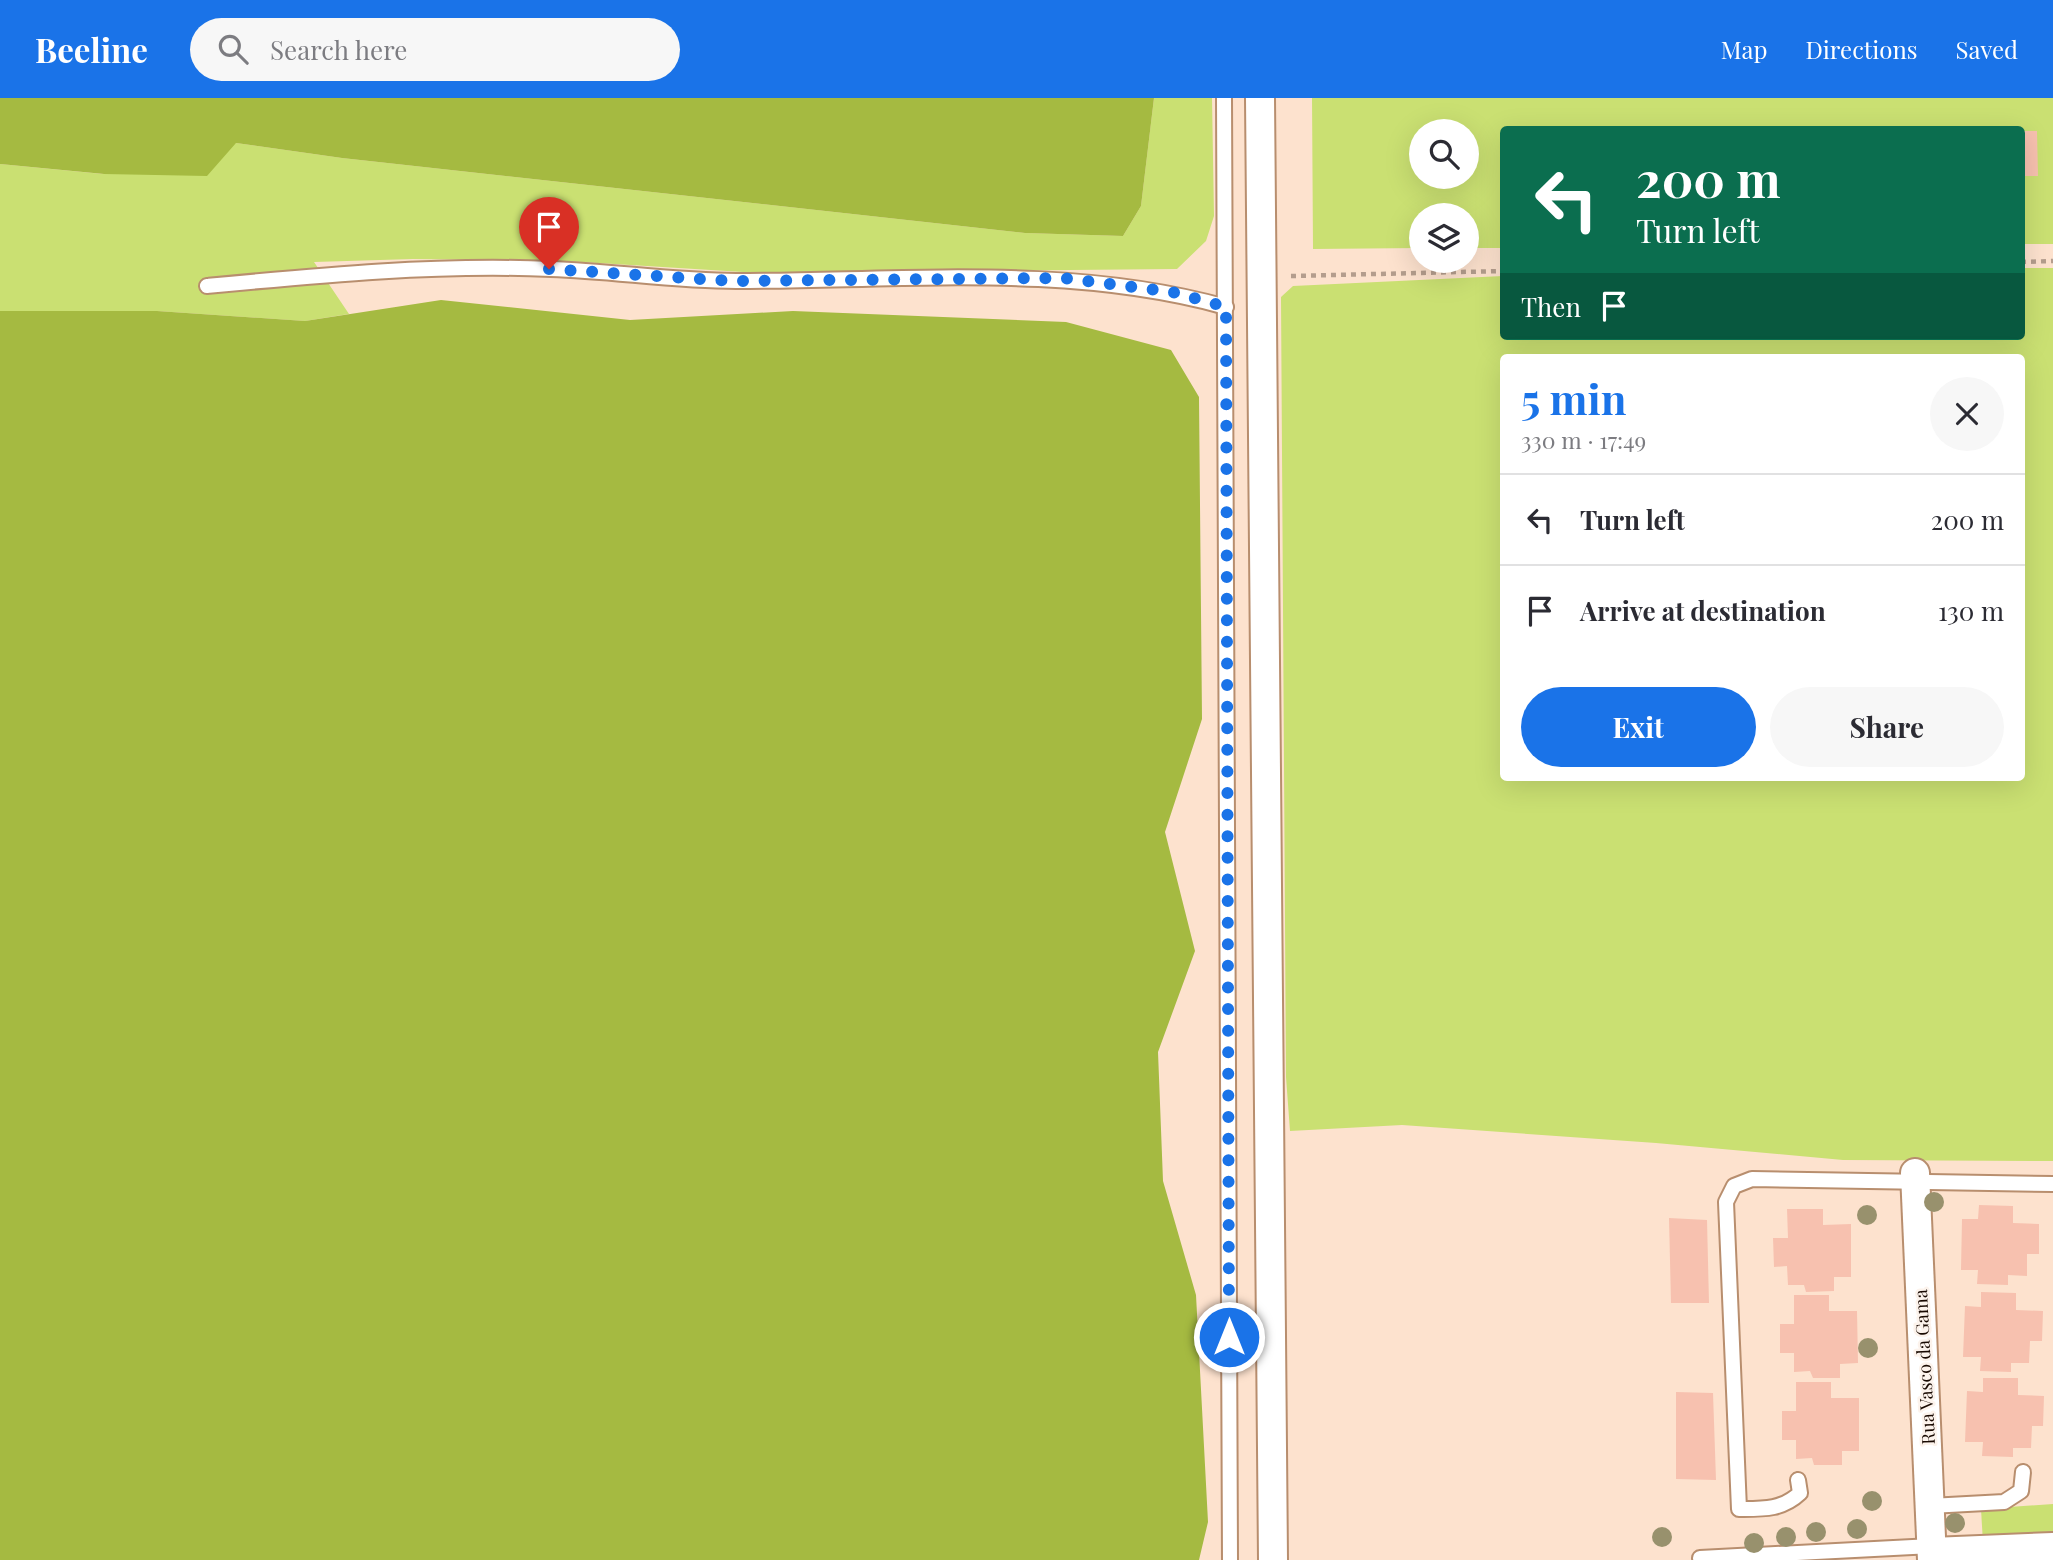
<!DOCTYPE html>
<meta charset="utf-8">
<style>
:root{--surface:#fff;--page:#f7f7f7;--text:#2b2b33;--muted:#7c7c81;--line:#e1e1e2;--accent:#1a73e8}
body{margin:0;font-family:"Playfair Display",serif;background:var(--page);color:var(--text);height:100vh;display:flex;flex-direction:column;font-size:26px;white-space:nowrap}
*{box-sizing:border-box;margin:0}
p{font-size:23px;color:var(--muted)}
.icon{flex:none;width:38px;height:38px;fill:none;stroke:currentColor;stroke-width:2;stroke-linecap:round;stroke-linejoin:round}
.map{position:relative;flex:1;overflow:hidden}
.sheet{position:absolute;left:1500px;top:256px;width:525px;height:427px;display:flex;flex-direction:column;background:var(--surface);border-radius:7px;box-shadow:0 7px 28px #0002}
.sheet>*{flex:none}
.top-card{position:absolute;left:1500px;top:28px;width:525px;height:214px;border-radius:7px;box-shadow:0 7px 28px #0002;background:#0b6e4f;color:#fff;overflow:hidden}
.tools{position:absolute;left:1409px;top:21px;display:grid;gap:14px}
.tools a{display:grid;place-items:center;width:70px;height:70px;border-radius:50%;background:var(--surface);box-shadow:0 7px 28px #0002;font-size:35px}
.pin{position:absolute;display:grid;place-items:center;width:60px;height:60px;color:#fff;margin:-72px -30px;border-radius:50% 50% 50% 0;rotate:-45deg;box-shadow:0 0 7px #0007}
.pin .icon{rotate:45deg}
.me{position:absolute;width:77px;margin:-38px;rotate:0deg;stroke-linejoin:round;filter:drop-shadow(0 0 5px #0008)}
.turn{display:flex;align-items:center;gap:24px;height:147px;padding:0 21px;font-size:32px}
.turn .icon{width:91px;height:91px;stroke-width:2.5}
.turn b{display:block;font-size:49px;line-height:60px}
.then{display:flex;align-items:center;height:66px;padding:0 21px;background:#0003;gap:14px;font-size:26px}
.round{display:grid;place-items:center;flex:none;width:74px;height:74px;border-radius:37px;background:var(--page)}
.overview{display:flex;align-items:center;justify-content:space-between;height:119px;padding:0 21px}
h1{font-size:42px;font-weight:700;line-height:52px;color:var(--accent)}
.primary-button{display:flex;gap:14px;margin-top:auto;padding:14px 21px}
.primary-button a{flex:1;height:80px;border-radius:42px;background:var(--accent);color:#fff;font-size:28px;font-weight:700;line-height:80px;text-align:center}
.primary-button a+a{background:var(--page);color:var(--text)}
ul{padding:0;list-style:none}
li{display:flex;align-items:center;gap:21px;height:91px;padding:0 21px;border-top:2px solid var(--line)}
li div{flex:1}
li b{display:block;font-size:26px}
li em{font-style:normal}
header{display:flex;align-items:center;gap:42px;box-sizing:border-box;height:98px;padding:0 35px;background:var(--accent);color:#fff}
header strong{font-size:33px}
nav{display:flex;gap:38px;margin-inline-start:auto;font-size:24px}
.search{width:490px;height:63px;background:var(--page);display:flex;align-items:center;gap:18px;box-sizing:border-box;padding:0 24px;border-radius:38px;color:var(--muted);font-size:26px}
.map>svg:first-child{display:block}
.green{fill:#cae072;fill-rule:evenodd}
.forest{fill:#a5ba41}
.building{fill:#f7c1af}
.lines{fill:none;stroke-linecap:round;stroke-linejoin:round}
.lane-casing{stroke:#b88e6e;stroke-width:18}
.street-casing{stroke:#b88e6e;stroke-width:32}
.path{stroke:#b49d8d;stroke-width:4.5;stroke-dasharray:5 5;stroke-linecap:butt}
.lane{stroke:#fff;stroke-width:14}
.street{stroke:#fff;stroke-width:28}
.tree{fill:#98916d}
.route{stroke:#1a73e8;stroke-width:12;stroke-dasharray:0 21.6}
.labels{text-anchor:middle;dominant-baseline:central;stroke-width:5;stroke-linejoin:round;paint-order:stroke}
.street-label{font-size:18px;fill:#180901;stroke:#fcf3ec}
</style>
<header>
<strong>Beeline</strong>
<div class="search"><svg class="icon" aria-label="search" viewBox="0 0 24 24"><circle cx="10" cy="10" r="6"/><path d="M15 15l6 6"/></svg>Search here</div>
<nav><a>Map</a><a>Directions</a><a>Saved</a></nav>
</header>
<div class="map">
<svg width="2053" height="1462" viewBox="0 0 2053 1462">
<rect width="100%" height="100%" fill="#fde2ce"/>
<g class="green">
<polygon points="1154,0 1212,0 1214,118 1206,143 1177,171 759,175 566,163 413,161 314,164 349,216 305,223 157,213 0,213 0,66 103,76 236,45 342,60 1025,135 1123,138 1141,108"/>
<path d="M1312 0H2053V146H2021V32H1503V150H1467L1466 117H1421V150L1313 151ZM1421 33H1466V79H1421Z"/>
<path d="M2021 170H2053V1063L1843 1062 1656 1045 1402 1027 1290 1033 1286 979 1281 199 1293 188 1503 178V238H2021ZM1503 259H2021V679H1503Z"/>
<polygon points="2053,1406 2053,1462 1984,1462 1981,1411"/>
</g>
<g class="forest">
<polygon points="0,0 1154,0 1141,108 1123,138 1025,135 342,60 236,45 207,78 104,76 0,66"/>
<polygon points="441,202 630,222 793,213 1066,224 1171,252 1199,299 1202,621 1165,734 1195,853 1158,954 1163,1083 1196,1197 1208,1424 1199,1462 0,1462 0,213 157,213 305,223"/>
</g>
<g class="building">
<polygon points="2021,33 2037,33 2038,78 2021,78"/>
<polygon points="1979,1107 2013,1108 2013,1125 2039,1126 2039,1156 2027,1156 2027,1178 2008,1177 2008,1187 1977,1186 1978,1172 1961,1172 1962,1121 1978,1121"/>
<polygon points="1787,1111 1823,1111 1823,1127 1851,1126 1851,1179 1834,1179 1834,1193 1806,1194 1804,1187 1788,1187 1787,1168 1774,1169 1773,1140 1788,1140"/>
<polygon points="1669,1120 1707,1122 1709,1205 1671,1205"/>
<polygon points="1981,1194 2016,1195 2016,1212 2043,1213 2042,1243 2030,1243 2029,1265 2011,1265 2011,1274 1980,1273 1981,1259 1963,1259 1965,1208 1981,1209"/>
<polygon points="1794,1197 1829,1197 1829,1213 1857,1213 1858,1265 1840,1266 1840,1280 1813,1280 1810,1273 1794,1274 1794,1255 1780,1255 1780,1226 1794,1226"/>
<polygon points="1983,1280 2018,1280 2018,1297 2044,1298 2043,1328 2032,1328 2031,1350 2013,1350 2013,1359 1982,1358 1983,1344 1965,1344 1967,1293 1983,1294"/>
<polygon points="1796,1284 1831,1284 1831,1300 1859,1300 1859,1353 1842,1353 1842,1367 1814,1367 1812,1360 1796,1361 1796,1342 1782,1342 1782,1313 1796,1313"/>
<polygon points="1676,1294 1713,1295 1716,1382 1676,1381"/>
</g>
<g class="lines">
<g class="lane-casing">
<g id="lane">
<polyline points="1224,0 1230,1462"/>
<path d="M207 188C322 177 436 166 551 171 613 173 674 183 736 183 899 183 1069 165 1226 209"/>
<path d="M1798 1382 1800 1395C1782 1412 1763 1411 1739 1411L1726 1104 1734 1088 1752 1081 2053 1086"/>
<polyline points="1930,1408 2004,1404 2021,1393 2023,1374"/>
<polyline points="1700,1460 1932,1448"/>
</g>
</g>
<g class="street-casing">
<g id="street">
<polyline points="1260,0 1273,1462"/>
<polyline points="1915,1075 1932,1462"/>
<polyline points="1932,1454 2053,1449"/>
</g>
</g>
<g class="path">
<polyline points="2021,164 2053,163"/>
<polyline points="1291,178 1503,173"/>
</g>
<use href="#lane" class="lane"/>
<use href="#street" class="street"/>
</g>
<g class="tree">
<circle cx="1934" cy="1104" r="10"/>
<circle cx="1867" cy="1117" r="10"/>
<circle cx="1868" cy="1250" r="10"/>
<circle cx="1872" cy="1403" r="10"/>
<circle cx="1955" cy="1425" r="10"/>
<circle cx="1857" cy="1431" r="10"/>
<circle cx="1816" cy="1434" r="10"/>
<circle cx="1662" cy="1439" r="10"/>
<circle cx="1786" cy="1439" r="10"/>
<circle cx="1754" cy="1445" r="10"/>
</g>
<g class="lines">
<polyline class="route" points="549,171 732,183 1063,180 1172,194 1226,209 1229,1239"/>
</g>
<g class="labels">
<g class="street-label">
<text transform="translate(1924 1269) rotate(-93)">Rua Vasco da Gama</text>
</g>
</g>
</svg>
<div class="tools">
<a><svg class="icon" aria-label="search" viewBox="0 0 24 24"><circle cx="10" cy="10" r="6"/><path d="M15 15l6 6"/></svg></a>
<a><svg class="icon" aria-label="layers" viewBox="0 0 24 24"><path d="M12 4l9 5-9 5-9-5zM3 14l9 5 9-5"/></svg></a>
</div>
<div class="pin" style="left:549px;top:171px;background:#d93025"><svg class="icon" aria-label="arrive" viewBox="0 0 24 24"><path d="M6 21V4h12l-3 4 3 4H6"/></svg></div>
<svg class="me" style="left:1229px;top:1239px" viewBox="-20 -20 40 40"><circle r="17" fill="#1a73e8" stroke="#fff" stroke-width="3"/><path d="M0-11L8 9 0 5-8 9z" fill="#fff"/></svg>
<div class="top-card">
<div class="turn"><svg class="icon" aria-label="left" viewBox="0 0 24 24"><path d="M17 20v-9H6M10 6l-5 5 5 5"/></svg><div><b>200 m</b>Turn left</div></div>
<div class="then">Then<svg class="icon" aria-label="arrive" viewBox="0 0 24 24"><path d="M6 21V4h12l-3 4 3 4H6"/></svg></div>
</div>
<section class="sheet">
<div class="overview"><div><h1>5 min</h1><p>330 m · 17:49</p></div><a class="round"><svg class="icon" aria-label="close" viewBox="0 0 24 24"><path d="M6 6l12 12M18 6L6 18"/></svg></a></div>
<ul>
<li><svg class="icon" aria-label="left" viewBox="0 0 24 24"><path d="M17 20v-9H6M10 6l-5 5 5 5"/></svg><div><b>Turn left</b></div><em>200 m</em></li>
<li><svg class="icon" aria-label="arrive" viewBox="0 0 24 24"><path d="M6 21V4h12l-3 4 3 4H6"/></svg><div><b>Arrive at destination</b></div><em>130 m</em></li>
</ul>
<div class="primary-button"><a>Exit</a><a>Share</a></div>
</section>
</div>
